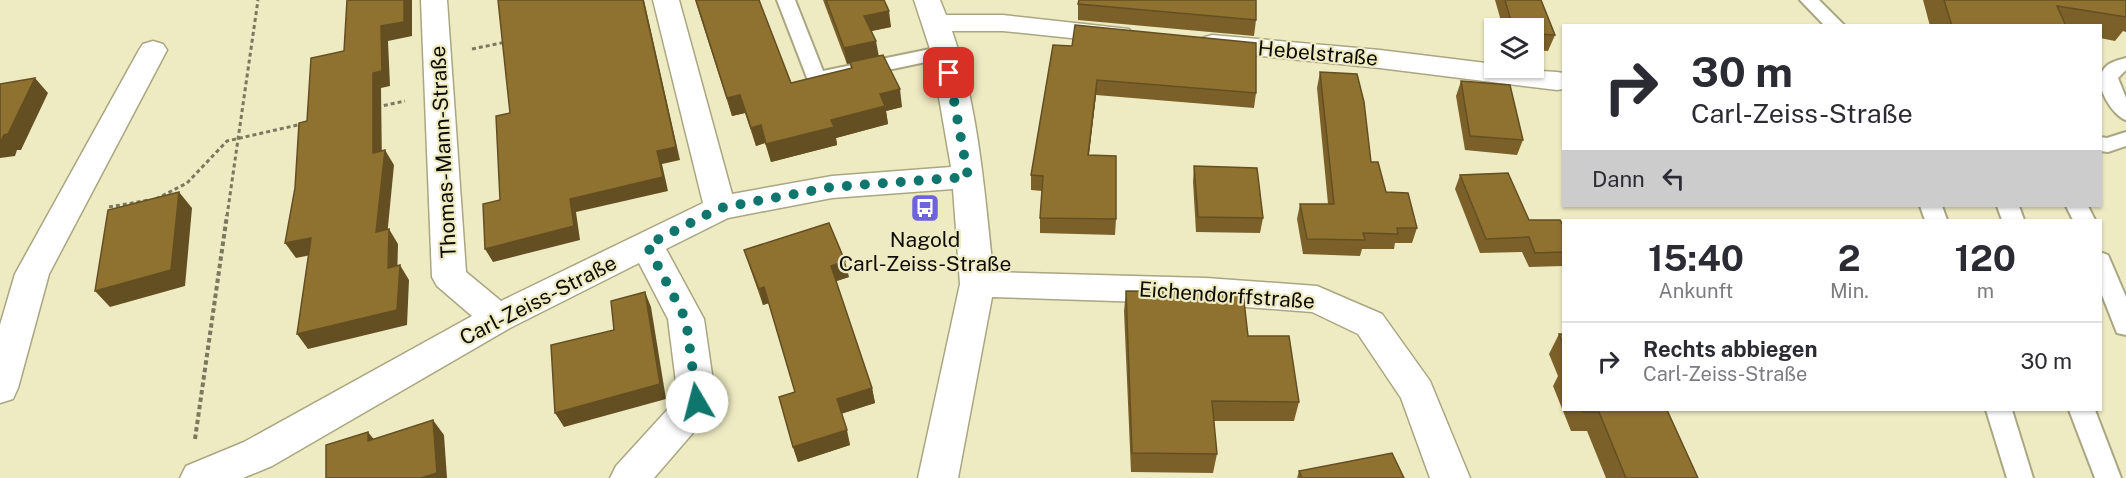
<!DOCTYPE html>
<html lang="de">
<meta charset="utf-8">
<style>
:root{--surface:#fff;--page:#f2f2f3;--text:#2b2b33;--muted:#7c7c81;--line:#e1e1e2}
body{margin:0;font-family:"Public Sans",sans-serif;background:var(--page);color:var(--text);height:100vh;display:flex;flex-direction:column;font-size:22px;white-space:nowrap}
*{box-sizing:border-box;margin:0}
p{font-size:20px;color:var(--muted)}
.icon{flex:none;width:33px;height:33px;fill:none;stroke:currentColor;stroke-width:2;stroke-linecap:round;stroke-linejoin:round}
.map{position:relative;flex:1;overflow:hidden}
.sheet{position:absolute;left:1562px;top:219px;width:540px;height:192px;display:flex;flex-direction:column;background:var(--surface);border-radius:0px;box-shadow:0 2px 4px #0004}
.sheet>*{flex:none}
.guide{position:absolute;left:1562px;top:24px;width:540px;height:183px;border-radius:0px;box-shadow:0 2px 4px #0004;background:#fff;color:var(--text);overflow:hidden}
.tools{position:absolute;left:1484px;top:18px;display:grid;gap:12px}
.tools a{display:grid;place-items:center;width:60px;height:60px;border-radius:0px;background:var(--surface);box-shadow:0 2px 4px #0004;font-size:30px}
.pin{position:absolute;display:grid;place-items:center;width:51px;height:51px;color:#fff;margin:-26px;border-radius:12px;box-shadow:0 3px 9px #0006}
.me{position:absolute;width:66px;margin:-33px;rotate:352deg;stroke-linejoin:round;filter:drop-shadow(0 0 4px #0008)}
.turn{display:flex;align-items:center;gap:21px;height:126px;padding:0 30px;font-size:27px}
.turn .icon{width:78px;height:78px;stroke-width:2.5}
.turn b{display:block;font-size:42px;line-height:51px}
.then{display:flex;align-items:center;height:57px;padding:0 30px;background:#0003;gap:12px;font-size:22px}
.eta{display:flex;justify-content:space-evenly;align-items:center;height:102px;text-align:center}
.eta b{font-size:36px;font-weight:700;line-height:42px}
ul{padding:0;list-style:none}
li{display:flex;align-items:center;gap:18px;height:78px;padding:0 30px;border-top:2px solid var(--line)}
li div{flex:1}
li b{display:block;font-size:22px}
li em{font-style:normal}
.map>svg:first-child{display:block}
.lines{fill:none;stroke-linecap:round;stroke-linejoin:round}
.service-casing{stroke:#a9a681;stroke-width:4}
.minor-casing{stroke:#a9a681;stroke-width:3}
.path-far1{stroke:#7a785f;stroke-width:3;stroke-dasharray:4 3;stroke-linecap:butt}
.path{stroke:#7a785f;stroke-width:4;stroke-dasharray:4.5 3;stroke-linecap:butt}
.service{fill:#fff;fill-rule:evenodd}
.minor{fill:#fff;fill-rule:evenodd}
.wall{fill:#7b6129}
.shaded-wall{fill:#644f22}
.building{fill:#8f7130;stroke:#644f22;stroke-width:1.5}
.route{stroke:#0f766e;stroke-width:10;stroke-dasharray:0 18}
.labels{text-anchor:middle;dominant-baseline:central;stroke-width:4.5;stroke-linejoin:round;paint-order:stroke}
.street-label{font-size:21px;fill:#0e0c02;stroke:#eeebc3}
.poi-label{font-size:21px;fill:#0e0c02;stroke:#eeebc3}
</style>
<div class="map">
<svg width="2126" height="478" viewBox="0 0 2126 478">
<rect width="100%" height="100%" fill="#eeebc3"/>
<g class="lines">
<g class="service-casing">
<g id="service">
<polygon points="777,0 795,0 823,71 945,46 955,52 945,58 816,85 809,83"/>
<polygon points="1800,0 1819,0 1845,26 1825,26"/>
<path d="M2126 58V70L2118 78 2126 98V120C2113 116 2094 86 2102 72 2107 62 2116 61 2126 58Z"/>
<polygon points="2126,132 2126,146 2108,152 2100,151 2100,137 2107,138"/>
<polygon points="1920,206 1942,206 1947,220 1925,220"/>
<polygon points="1997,206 2019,206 2024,220 2002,220"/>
<polygon points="2066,206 2088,206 2095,220 2073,220"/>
<polygon points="2100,252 2108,255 2126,297 2126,335 2117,333 2100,290"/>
<polygon points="1986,410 2012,410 2033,478 2007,478"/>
<polygon points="2069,410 2095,410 2121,478 2095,478"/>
</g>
</g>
<g class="minor-casing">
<g id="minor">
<path d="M421 0H447L466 272 501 301 703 203 653 0H679L732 194 832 176 951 167 931 52 914 0H940L946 15H1003L1129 29 1133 35 1129 41 1119 43 1003 31H952C978 105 985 194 993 272L1206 278 1317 286 1382 314 1430 381 1470 478H1430L1401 398 1358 334 1312 312 1206 304 992 297 958 478H918L960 284 953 189 832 198 728 218 666 249 704 319 716 402 710 413 654 478H610L616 466 678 398 668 319 639 263 510 328 272 466 243 478H180L186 466 244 442 472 316 437 286 432 277Z"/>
<polygon points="1212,35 1380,50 1494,64 1494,68 1557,72 1563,73 1563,89 1557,90 1380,68 1202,50 1198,44 1202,38"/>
<polygon points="153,41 163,44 167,50 49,274 18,388 13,399 0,403 0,325 15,274 139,50 143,44"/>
</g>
</g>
<g class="path-far1">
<polyline points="472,49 506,42"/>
<polyline points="377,107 405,101"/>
<polyline points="156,199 187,183 227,141 302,124"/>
<polyline points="109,207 149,200"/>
<polyline points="227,216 258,0"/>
</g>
<polyline class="path" points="195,439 227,215"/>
<use href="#service" class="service"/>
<use href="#minor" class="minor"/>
</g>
<g class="wall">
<polygon points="695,0 759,0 791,83 851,68 850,63 847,64 823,0 884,0 891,27 871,31 878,56 902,107 886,111 888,124 836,138 837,145 771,162 765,143 756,146 745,113 732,116"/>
<polygon points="1495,0 1541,0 1555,35 1548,51 1533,50 1533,28 1503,28"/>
<polygon points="1923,0 2126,0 2126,32 2123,31 2115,41 2100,38 2100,26 1930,26"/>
<polygon points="1078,4 1256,20 1254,36 1078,20"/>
<polygon points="1053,45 1256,93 1254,108 1096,95 1089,155 1116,219 1115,235 1040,233 1040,218 1042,191 1031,190 1031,175"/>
<polygon points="1320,72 1371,162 1386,192 1417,228 1412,243 1395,243 1394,249 1362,249 1360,256 1303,254 1297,219 1300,204 1328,204 1317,88"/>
<polygon points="1461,81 1523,140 1517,155 1465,150 1456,96"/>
<polygon points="1194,166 1263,218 1260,233 1196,232 1193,182"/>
<polygon points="1460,175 1529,220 1563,225 1563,266 1529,267 1522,252 1480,253 1455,189"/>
<polygon points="744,250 849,277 836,281 872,388 875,403 841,414 850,445 798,462 793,447 795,392 769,303 763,305 749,265"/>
<polygon points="1126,291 1248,336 1299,402 1294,421 1213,421 1217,454 1213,473 1131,472 1124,311"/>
<polygon points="1559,334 1563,334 1563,410 1667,410 1698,478 1606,478 1587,431 1571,431 1553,386 1558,376 1549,354"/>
<polygon points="1299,471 1404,478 1297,478"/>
</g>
<g class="shaded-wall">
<polygon points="404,0 412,0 412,36 388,41 390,86 381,88 382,168 373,153 373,73 381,26"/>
<polygon points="643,0 644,0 680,160 662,164 668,191 576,212 580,240 493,262 485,249 570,199 657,151"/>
<polygon points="889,11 891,27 867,32 864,16"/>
<polygon points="876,41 879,57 847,64 844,48"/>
<polygon points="35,78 48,93 21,150 17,150 15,156 0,158 0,141"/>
<polygon points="1097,80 1096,95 1087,170 1088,155"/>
<polygon points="900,89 902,107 886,111 888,124 836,138 837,145 771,162 766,144 831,120 880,94"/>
<polygon points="740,95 745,113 732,116 727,98"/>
<polygon points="761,125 765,143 756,146 751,128"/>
<polygon points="385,150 394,165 386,247 376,232"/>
<polygon points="179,192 192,208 185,286 110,307 95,291"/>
<polygon points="389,229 398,244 397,283 388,268"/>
<polygon points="311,238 321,253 296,258 285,243"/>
<polygon points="845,261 849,277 834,282 831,266"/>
<polygon points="400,265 409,280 407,325 308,349 297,334"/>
<polygon points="764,287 769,303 763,305 759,289"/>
<polygon points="645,292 651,307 666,399 564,427 555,413"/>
<polygon points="872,388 875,403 840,414 837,399"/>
<polygon points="433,420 444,435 447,478 421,478"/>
<polygon points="847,430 850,445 798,462 793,447"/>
<polygon points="368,432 380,447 368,441"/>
</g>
<g class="building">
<polygon points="347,0 404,0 404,22 381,26 382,71 373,73 373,153 385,150 376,232 389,229 388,268 400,265 397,310 297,334 311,238 285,243 295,188 299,123 307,121 311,58 344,51"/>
<polygon points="498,0 643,0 676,147 657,151 663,177 570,199 574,226 485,249 483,204 500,200 496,116 510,113"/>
<polygon points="696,0 759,0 791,83 852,68 850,62 883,55 900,89 880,94 885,106 831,120 834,127 766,144 761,125 751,128 740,95 727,98"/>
<polygon points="826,0 884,0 889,11 864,16 876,41 844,48"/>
<polygon points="1079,0 1256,0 1256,20 1078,4"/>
<polygon points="1505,0 1541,0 1555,35 1533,34 1533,28 1513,28"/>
<polygon points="1944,0 2126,0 2126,17 2057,6 2066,26 1952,26"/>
<polygon points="1075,25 1256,43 1256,93 1097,80 1088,155 1116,156 1116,219 1040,218 1043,176 1031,175 1053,45 1072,46"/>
<polygon points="1320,72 1357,74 1364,102 1371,162 1378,162 1386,192 1408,193 1417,228 1397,228 1398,234 1363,233 1365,240 1307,239 1300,204 1334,204"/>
<polygon points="35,78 8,134 4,135 1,141 0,141 0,84"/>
<polygon points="1461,81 1510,85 1523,140 1470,136"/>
<polygon points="1194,166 1257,168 1263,218 1198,217"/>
<polygon points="1508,173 1529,220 1560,220 1563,225 1563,252 1535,253 1529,237 1486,239 1460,175"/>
<polygon points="179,192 171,270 95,291 108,210"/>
<polygon points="829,223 845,261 831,266 872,388 837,399 847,430 793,447 779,397 795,392 764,287 759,289 744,250"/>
<polygon points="1126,291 1243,292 1248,336 1289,336 1299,402 1212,401 1217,454 1132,453"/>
<polygon points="645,292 660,384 555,413 551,345 614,330 611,301"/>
<polygon points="1559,334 1563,334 1563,344"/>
<polygon points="1581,410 1667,410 1698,478 1626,478 1599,412 1582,412"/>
<polygon points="433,420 437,473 421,478 326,478 326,445 368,432 368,441"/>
<polygon points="1392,453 1404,478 1302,478 1299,471"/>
</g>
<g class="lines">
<polyline class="route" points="697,402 686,320 647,245 720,208 832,187 968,177 949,73"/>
</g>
<defs>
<g id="bus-square" transform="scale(1.5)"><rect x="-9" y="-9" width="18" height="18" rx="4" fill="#6e63dd" stroke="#eeebc3"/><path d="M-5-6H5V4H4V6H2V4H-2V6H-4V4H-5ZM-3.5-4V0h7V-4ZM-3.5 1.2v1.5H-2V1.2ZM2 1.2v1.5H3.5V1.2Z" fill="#fff"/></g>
</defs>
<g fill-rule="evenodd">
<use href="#bus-square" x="925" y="208"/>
</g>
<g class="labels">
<g class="street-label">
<text transform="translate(1318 53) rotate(5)">Hebelstraße</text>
<text transform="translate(443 152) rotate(-93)">Thomas-Mann-Straße</text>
<text transform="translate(1227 295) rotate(4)">Eichendorffstraße</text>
<text transform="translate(538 300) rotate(-27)">Carl-Zeiss-Straße</text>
</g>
<g class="poi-label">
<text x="925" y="239">Nagold<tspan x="925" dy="24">Carl-Zeiss-Straße</tspan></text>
</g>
</g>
</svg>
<div class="tools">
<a><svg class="icon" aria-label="layers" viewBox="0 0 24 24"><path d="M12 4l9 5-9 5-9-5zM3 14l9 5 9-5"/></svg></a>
</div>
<div class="pin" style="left:949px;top:73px;background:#d93025"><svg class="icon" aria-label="arrive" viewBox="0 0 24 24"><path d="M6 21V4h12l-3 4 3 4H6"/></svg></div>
<svg class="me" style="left:697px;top:402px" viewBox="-20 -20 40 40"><circle r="19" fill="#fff"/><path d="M0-13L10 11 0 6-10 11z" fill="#0f766e"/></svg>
<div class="guide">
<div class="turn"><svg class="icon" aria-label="right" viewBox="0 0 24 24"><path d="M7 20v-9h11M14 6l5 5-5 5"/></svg><div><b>30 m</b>Carl-Zeiss-Straße</div></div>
<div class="then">Dann<svg class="icon" aria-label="left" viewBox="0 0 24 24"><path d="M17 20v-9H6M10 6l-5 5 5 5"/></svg></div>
</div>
<section class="sheet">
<div class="eta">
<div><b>15:40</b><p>Ankunft</p></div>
<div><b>2</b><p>Min.</p></div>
<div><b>120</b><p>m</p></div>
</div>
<ul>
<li><svg class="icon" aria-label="right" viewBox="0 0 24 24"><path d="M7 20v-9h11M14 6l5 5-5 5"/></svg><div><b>Rechts abbiegen</b><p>Carl-Zeiss-Straße</p></div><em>30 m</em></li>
</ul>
</section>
</div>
